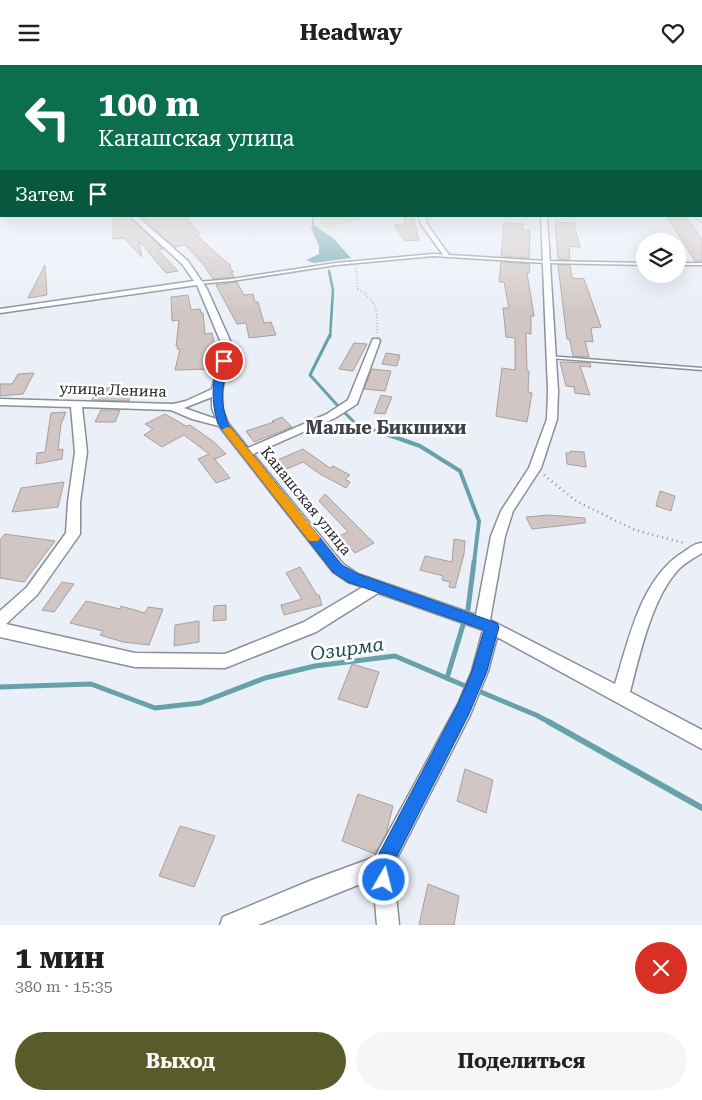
<!DOCTYPE html>
<html lang="ru">
<meta charset="utf-8">
<style>
:root{--surface:#fff;--page:#f6f6f6;--text:#202124;--muted:#757577;--accent:#595c2a}
body{margin:0;font-family:"Roboto Serif",serif;background:var(--page);color:var(--text);height:100vh;display:flex;flex-direction:column;font-size:19px;white-space:nowrap}
*{box-sizing:border-box;margin:0}
p{font-size:16px;color:var(--muted)}
.icon{flex:none;width:28px;height:28px;fill:none;stroke:currentColor;stroke-width:2;stroke-linecap:round;stroke-linejoin:round}
.map{position:relative;height:860px;overflow:hidden}
.side{display:flex;flex-direction:column;background:var(--surface);flex:1}
.side>*{flex:none}
.banner{position:absolute;left:0px;top:0px;width:702px;height:152px;box-shadow:0 5px 20px #0002;background:#0b6e4f;color:#fff;overflow:hidden}
.buttons{position:absolute;left:636px;top:168px;display:grid;gap:10px}
.buttons a{display:grid;place-items:center;width:50px;height:50px;border-radius:50%;background:var(--surface);box-shadow:0 5px 20px #0002;font-size:25px}
.pin{position:absolute;display:grid;place-items:center;width:42px;height:42px;color:#fff;margin:-21px;border:2px solid #fff;border-radius:50%;box-shadow:0 1px 5px #0007}
.me{position:absolute;width:55px;margin:-28px;rotate:8deg;stroke-linejoin:round;filter:drop-shadow(0 0 4px #0008)}
.turn{display:flex;align-items:center;gap:18px;height:105px;padding:0 15px;font-size:22px}
.turn .icon{width:65px;height:65px;stroke-width:2.5}
.turn b{display:block;font-size:35px;line-height:42px}
.then{display:flex;align-items:center;height:48px;padding:0 15px;background:#0003;gap:10px;font-size:19px}
.round{display:grid;place-items:center;flex:none;width:52px;height:52px;border-radius:26px;background:var(--page)}
.summary{display:flex;align-items:center;justify-content:space-between;height:85px;padding:0 15px}
h1{font-size:30px;font-weight:700;line-height:38px}
.cta{display:flex;gap:10px;margin-top:auto;padding:10px 15px}
.cta a{flex:1;height:58px;border-radius:30px;background:var(--accent);color:#fff;font-size:20px;font-weight:700;line-height:58px;text-align:center}
.cta a+a{background:var(--page);color:var(--text)}
header{display:flex;justify-content:space-between;align-items:center;height:65px;padding:0 15px;background:var(--surface);font-size:22px;font-weight:700}
.map>svg:first-child{display:block}
.green{fill:#c9ebca}
.water{fill:#67a2aa}
.lines{fill:none;stroke-linecap:round;stroke-linejoin:round}
.stream-far5{stroke:#67a2aa;stroke-width:2}
.stream-far4{stroke:#67a2aa;stroke-width:2.5}
.stream-far3{stroke:#67a2aa;stroke-width:3}
.stream-far2{stroke:#67a2aa;stroke-width:4}
.stream-far1{stroke:#67a2aa;stroke-width:5}
.stream{stroke:#67a2aa;stroke-width:6}
.building{fill:#d1c6c3;stroke:#aa9f9c}
.service-casing{stroke:#8b8f98;stroke-width:3}
.minor-casing{stroke:#8b8f98;stroke-width:3}
.path-far2{stroke:#8d9096;stroke-width:1;stroke-dasharray:0.5 2;stroke-linecap:butt}
.path-far1{stroke:#8d9096;stroke-width:2;stroke-dasharray:0.5 2.5;stroke-linecap:butt}
.path{stroke:#8d9096;stroke-width:2.5;stroke-dasharray:1 4;stroke-linecap:butt}
.service{fill:#fff;fill-rule:evenodd}
.minor{fill:#fff;fill-rule:evenodd}
.route{fill:#1a73e8;stroke:#114b97}
.slow{fill:#f59e0b}
.labels{text-anchor:middle;dominant-baseline:central;stroke-width:5;stroke-linejoin:round;paint-order:stroke}
.street-label{font-size:15px;fill:#242629;stroke:#fff}
.quarter-label{font-size:18px;font-weight:bold;fill:#3e4149;stroke:#fff}
.near-water-label{font-size:19px;font-style:italic;fill:#194d54;stroke:#fff}
</style>
<header><svg class="icon" aria-label="menu" viewBox="0 0 24 24"><path d="M4 6h16M4 12h16M4 18h16"/></svg>Headway<svg class="icon" aria-label="heart" viewBox="0 0 24 24"><path d="M12 20l-8-8c-3-5 5-10 8-4 3-6 11-1 8 4z"/></svg></header>
<div class="map">
<svg width="702" height="860" viewBox="0 0 702 860">
<rect width="100%" height="100%" fill="#eaeff8"/>
<polygon class="green" points="321,151 363,151 361,155 325,163 321,159"/>
<polygon class="water" points="313,159 334,174 351,193 314,198 306,195 319,189 319,181 311,163"/>
<g class="lines">
<polyline class="stream-far5" points="313,151 313,159"/>
<polyline class="stream-far4" points="329,206 333,225 330,272"/>
<g class="stream-far3">
<polyline points="330,270 310,310 338,341"/>
<polyline points="344,347 356,359 393,372"/>
</g>
<polyline class="stream-far2" points="389,370 420,381 460,406 479,456 474,498"/>
<g class="stream-far1">
<polyline points="468,544 474,497"/>
<polyline points="447,613 463,560"/>
<polyline points="0,622 91,619 155,643 200,638 265,613 315,601 395,591 470,623"/>
<polyline points="476,625 536,650 551,658"/>
</g>
<polyline class="stream" points="549,657 702,743"/>
</g>
<g class="building">
<polygon points="113,151 128,151 163,184 158,185 178,206 166,208 139,176 142,192 124,173 113,174"/>
<polygon points="140,151 185,151 200,169 196,170 231,201 229,202 234,207 231,207 234,212 213,214 203,199 185,180 175,182"/>
<polygon points="404,151 413,151 419,175 405,176 394,160 405,159"/>
<polygon points="667,151 687,152 702,175 702,196 695,196"/>
<polygon points="555,157 574,158 580,182 569,181 570,195 558,194"/>
<polygon points="504,158 524,159 522,165 530,165 529,193 501,191"/>
<polygon points="501,197 530,199 529,208 527,208 534,251 531,251 531,269 526,268 527,306 529,306 528,327 532,328 527,357 496,351 502,303 515,305 515,273 506,272 503,243 509,243 504,217 499,217"/>
<polygon points="45,200 47,230 28,233"/>
<polygon points="558,200 570,200 572,213 584,214 601,262 591,263 593,277 585,276 589,292 573,291 570,275 567,274"/>
<polygon points="237,217 244,230 253,229 255,237 258,237 264,258 271,257 276,270 249,273 246,258 237,259 216,220"/>
<polygon points="188,230 191,245 200,244 201,248 203,248 205,269 212,268 216,286 212,304 175,305 180,284 177,284 178,281 176,281 179,255 172,256 171,232"/>
<polygon points="354,278 367,279 353,306 339,304"/>
<polygon points="386,288 400,290 397,301 382,299"/>
<polygon points="560,297 590,298 591,302 580,301 590,330 575,328 574,322 566,321"/>
<polygon points="372,304 391,306 385,326 364,324"/>
<polygon points="34,308 23,329 0,331 0,319 12,319 18,309"/>
<polygon points="132,321 129,336 92,335 96,324"/>
<polygon points="381,330 392,332 385,349 374,348"/>
<polygon points="101,345 120,345 115,357 95,357"/>
<polygon points="66,347 61,359 58,385 63,384 62,394 36,399 37,388 45,387 51,348"/>
<polygon points="165,349 186,361 190,360 214,377 226,389 215,394 213,392 230,413 216,418 198,394 209,389 184,370 162,382 144,370 153,364 145,359"/>
<polygon points="282,352 292,362 254,377 246,366 274,357 272,356"/>
<polygon points="303,384 330,403 333,401 350,410 345,414 350,417 346,423 320,409 303,397 282,406 273,397"/>
<polygon points="570,386 584,387 586,402 567,399 566,388 570,388"/>
<polygon points="64,417 58,442 12,447 21,423"/>
<polygon points="660,426 675,431 671,446 656,441"/>
<polygon points="325,429 374,478 355,488 339,471 348,467 319,436"/>
<polygon points="549,450 585,453 585,458 532,464 526,452"/>
<polygon points="5,469 55,476 24,517 0,513 0,475"/>
<polygon points="454,474 465,476 464,489 455,523 449,522 450,517 442,515 443,511 420,505 425,491 452,497"/>
<polygon points="300,502 317,530 319,530 322,540 284,550 281,540 302,534 286,508"/>
<polygon points="62,517 74,519 54,547 42,545"/>
<polygon points="86,536 120,544 121,541 145,548 148,542 163,544 149,580 123,577 100,570 103,566 70,558"/>
<polygon points="226,540 226,555 213,556 214,541"/>
<polygon points="199,556 199,577 174,581 175,560"/>
<polygon points="352,599 379,607 367,643 338,634"/>
<polygon points="465,704 493,715 486,748 457,736"/>
<polygon points="358,729 393,741 386,769 375,789 342,776"/>
<polygon points="180,761 215,771 194,822 159,811"/>
<polygon points="428,819 459,831 454,860 419,860"/>
</g>
<g class="lines">
<g class="service-casing">
<g id="service">
<polygon points="433,189 546,196 645,198 645,200 546,198 433,191 336,200 232,216 198,219 196,218 198,217 232,214 336,198"/>
<rect x="678" y="198" width="24" height="2"/>
<polygon points="548,291 702,303 702,305 550,293 548,292"/>
</g>
</g>
<g class="minor-casing">
<g id="minor">
<path d="M130 151H137L188 196 207 224 232 280 222 326V343L228 358 248 383 327 349 348 335 372 276 373 274H379L380 276 357 339 335 353 253 389 343 499 358 509 476 550 491 471 501 446 529 403 547 354 548 326 541 151H547L558 326 557 354 541 403 513 446 505 471 490 555 615 619C629 574 641 512 685 486 691 482 695 478 702 478V488C694 493 684 498 677 506 651 536 640 589 630 627L702 665V684L497 572 488 606 470 650 393 801 399 860H377L373 814 258 860H220L223 852 312 815 375 792 458 639 472 606 483 565 378 528 316 567 225 603 135 602 0 572V546L27 522 66 468 68 437 75 387 71 342 0 340V334L173 339 186 336 212 324 222 280 197 220 0 248V244L194 216 182 199ZM212 332V343L216 354 184 343ZM82 342 171 345 192 354 219 361 333 507 348 517 363 522 304 557 225 589 135 588 6 559 37 530 80 469V437L87 387Z"/>
<polygon points="419,151 425,151 427,159 449,190 448,191 444,191 421,159"/>
<polygon points="695,151 701,151 702,157"/>
</g>
</g>
<polyline class="path-far2" points="329,151 338,173 352,191"/>
<path class="path-far1" d="M356 203 358 224C377 235 378 248 377 269"/>
<polyline class="path" points="544,410 576,436 635,465 684,478"/>
<use href="#service" class="service"/>
<use href="#minor" class="minor"/>
</g>
<linearGradient id="sky" x2="0" y2="1"><stop stop-color="#74adcf"/><stop offset="0.52" stop-color="#f6f8fc"/><stop offset="1" stop-color="#f6f8fc" stop-opacity="0"/></linearGradient>
<rect width="702" height="249" fill="url(#sky)"/>
<path class="route" d="M221 294 228 296C223 320 219 334 228 359L342 500 358 509 497 558 499 562 487 606 469 649 392 801 394 815 391 822 384 825 377 822 374 815 373 800 458 639 472 606 484 565 348 517 333 507 218 359C211 338 211 314 221 294Z"/>
<polygon class="slow" points="227,362 231,363 318,470 320,473 318,476 309,476 224,367 222,365"/>
<g class="labels">
<g class="street-label">
<text transform="translate(113 325) rotate(2)">улица Ленина</text>
<text transform="translate(306 436) rotate(51)">Канашская улица</text>
</g>
<g class="quarter-label">
<text x="386" y="362">Малые Бикшихи</text>
</g>
<g class="near-water-label">
<text transform="translate(347 584) rotate(-8)">Озирма</text>
</g>
</g>
</svg>
<div class="buttons">
<a><svg class="icon" aria-label="layers" viewBox="0 0 24 24"><path d="M12 4l9 5-9 5-9-5zM3 14l9 5 9-5"/></svg></a>
</div>
<div class="pin" style="left:224px;top:296px;background:#d93025"><svg class="icon" aria-label="arrive" viewBox="0 0 24 24"><path d="M6 21V4h12l-3 4 3 4H6"/></svg></div>
<svg class="me" style="left:384px;top:815px" viewBox="-20 -20 40 40"><circle r="17" fill="#1a73e8" stroke="#fff" stroke-width="3"/><path d="M0-11L8 9 0 5-8 9z" fill="#fff"/></svg>
<div class="banner">
<div class="turn"><svg class="icon" aria-label="left" viewBox="0 0 24 24"><path d="M17 20v-9H6M10 6l-5 5 5 5"/></svg><div><b>100 m</b>Канашская улица</div></div>
<div class="then">Затем<svg class="icon" aria-label="arrive" viewBox="0 0 24 24"><path d="M6 21V4h12l-3 4 3 4H6"/></svg></div>
</div>
</div>
<section class="side">
<div class="summary"><div><h1>1 мин</h1><p>380 m · 15:35</p></div><a class="round" style="background:#d93025;color:#fff"><svg class="icon" aria-label="close" viewBox="0 0 24 24"><path d="M6 6l12 12M18 6L6 18"/></svg></a></div>
<div class="cta"><a>Выход</a><a>Поделиться</a></div>
</section>
